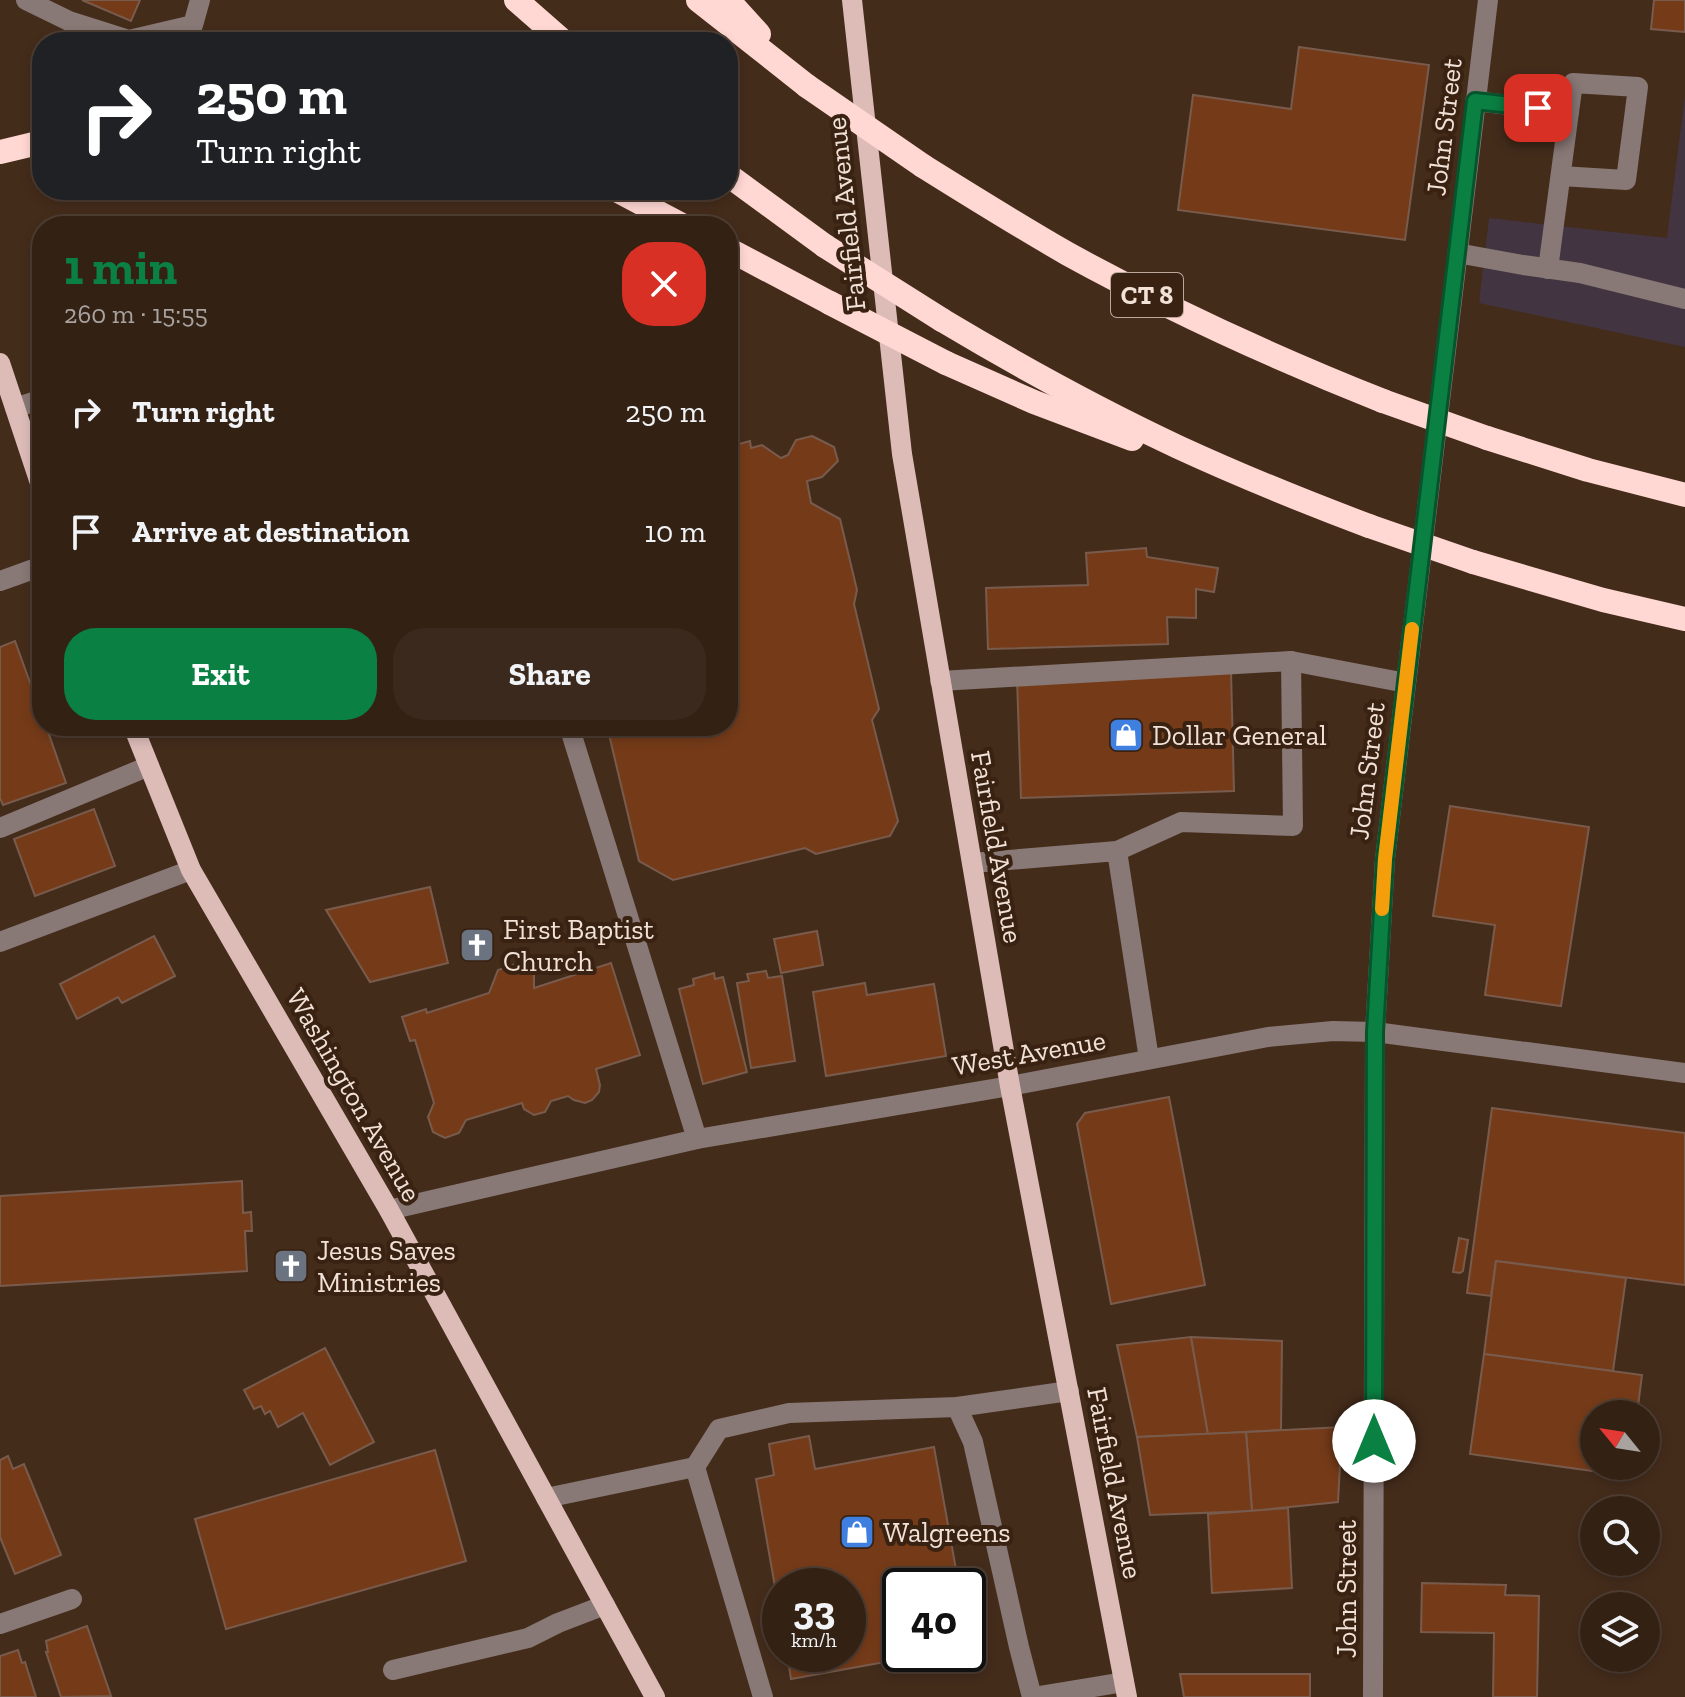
<!DOCTYPE html>
<meta charset="utf-8">
<style>
:root{--surface:#332114;--page:#3b291d;--text:#f1f3f6;--muted:#a9a3a0;--line:#4e3e34;--accent:#0b8043}
body{margin:0;font-family:"Zilla Slab",serif;background:var(--page);color:var(--text);height:100vh;display:flex;flex-direction:column;font-size:30px;white-space:nowrap}
*{box-sizing:border-box;margin:0}
p{font-size:26px;color:var(--muted)}
.icon{flex:none;width:44px;height:44px;fill:none;stroke:currentColor;stroke-width:2;stroke-linecap:round;stroke-linejoin:round}
.map{position:relative;flex:1;overflow:hidden}
.sheet{position:absolute;left:32px;top:216px;width:706px;height:520px;display:flex;flex-direction:column;background:var(--surface);border-radius:32px;box-shadow:0 4px 12px #0003,0 0 0 2px var(--line)}
.sheet>*{flex:none}
.guide{position:absolute;left:32px;top:32px;width:706px;height:168px;border-radius:32px;box-shadow:0 4px 12px #0003,0 0 0 2px var(--line);background:#202124;color:#fff;overflow:hidden}
.needle{width:52px;rotate:300deg}
.buttons{position:absolute;left:1580px;top:1400px;display:grid;gap:16px}
.buttons a{display:grid;place-items:center;width:80px;height:80px;border-radius:50%;background:var(--surface);box-shadow:0 4px 12px #0003,0 0 0 2px var(--line);font-size:40px}
.speed{position:absolute;left:762px;top:1568px;display:flex;gap:16px;font-size:40px;font-weight:700;text-align:center}
.speed>*{display:grid;place-content:center;width:104px;height:104px;border-radius:50%;background:var(--surface);box-shadow:0 4px 12px #0003,0 0 0 2px var(--line);line-height:1}
.speed small{font-size:20px;font-weight:400}
.speed .limit{border:4px solid #111;border-radius:12px;background:#fff;color:#111}
.pin{position:absolute;display:grid;place-items:center;width:68px;height:68px;color:#fff;margin:-34px;border-radius:16px;box-shadow:0 4px 12px #0006}
.me{position:absolute;width:88px;margin:-44px;rotate:0deg;stroke-linejoin:round;filter:drop-shadow(0 0 6px #0008)}
.turn{display:flex;align-items:center;gap:28px;height:168px;padding:0 32px;font-size:36px}
.turn .icon{width:104px;height:104px;stroke-width:2.5}
.turn b{display:block;font-size:56px;line-height:68px}
.round{display:grid;place-items:center;flex:none;width:84px;height:84px;border-radius:32px;background:var(--page)}
.overview{display:flex;align-items:center;justify-content:space-between;height:136px;padding:0 32px}
h1{font-size:48px;font-weight:800;line-height:60px;color:var(--accent)}
.cta{display:flex;gap:16px;margin-top:auto;padding:16px 32px}
.cta a{flex:1;height:92px;border-radius:32px;background:var(--accent);color:#fff;font-size:32px;font-weight:800;line-height:92px;text-align:center}
.cta a+a{background:var(--page);color:var(--text)}
ul{padding:0;list-style:none}
li{display:flex;align-items:center;gap:24px;height:120px;padding:0 32px}
li div{flex:1}
li b{display:block;font-size:30px}
li em{font-style:normal}
.map>svg:first-child{display:block}
.education{fill:#433441}
.building{fill:#753b19;stroke:#785b4c;stroke-width:2}
.lines{fill:none;stroke-linecap:round;stroke-linejoin:round}
.minor{stroke:#887876;stroke-width:20}
.major{stroke:#ddbcb8;stroke-width:20}
.highway{stroke:#ffd7d3;stroke-width:24}
.highway-bridge{stroke:#ffd7d3;stroke-width:24}
.route-casing{stroke:#07532c;stroke-width:20}
.route{stroke:#0b8043;stroke-width:14}
.slow{stroke:#f59e0b;stroke-width:14}
.labels{text-anchor:middle;dominant-baseline:central;stroke-width:8;stroke-linejoin:round;paint-order:stroke}
.shield{fill:#392211;stroke:#baa89c;stroke-width:2}
.shield-label{font-size:26px;font-weight:bold;fill:#f1e1d7}
.street-label{font-size:28px;fill:#f1e1d7;stroke:#392211}
.poi-label{font-size:28px;fill:#f1e1d7;stroke:#392211;text-anchor:start}
</style>
<div class="map">
<svg width="1685" height="1697" viewBox="0 0 1685 1697">
<rect width="100%" height="100%" fill="#442c1b"/>
<polygon class="education" points="1685,96 1685,347 1479,303 1489,218 1667,238"/>
<g class="building">
<polygon points="82,0 140,0 131,21"/>
<polygon points="1654,0 1685,0 1685,32 1651,29"/>
<polygon points="1299,47 1429,65 1405,240 1178,210 1193,95 1291,109"/>
<polygon points="812,436 834,447 838,461 822,477 807,481 811,503 840,519 857,590 854,604 879,709 872,720 898,821 890,836 816,854 805,848 673,880 639,861 607,726 728,726 728,447 750,441 751,448 762,445 781,458 788,455 796,440"/>
<polygon points="1146,548 1147,557 1218,568 1214,592 1196,589 1196,618 1167,617 1168,644 988,649 986,588 1088,585 1086,553"/>
<polygon points="15,641 42,716 42,726 46,726 66,783 3,805 0,798 0,647"/>
<polygon points="1231,671 1234,791 1021,798 1017,679"/>
<polygon points="1450,806 1589,827 1561,1006 1485,995 1495,925 1433,916"/>
<polygon points="94,809 115,866 35,896 14,839"/>
<polygon points="430,887 448,963 370,982 326,910"/>
<polygon points="817,931 823,965 781,973 774,939"/>
<polygon points="154,936 175,976 122,1003 118,997 77,1019 60,984"/>
<polygon points="524,960 534,965 531,970 534,975 534,988 611,963 640,1055 596,1069 600,1085 599,1092 592,1100 585,1103 574,1100 568,1096 551,1101 545,1112 534,1115 524,1109 522,1103 466,1120 459,1133 445,1138 433,1132 428,1117 434,1103 415,1040 410,1041 402,1017 426,1009 427,1013 489,993 498,970 522,962"/>
<polygon points="766,971 768,978 782,976 795,1061 751,1068 737,983 749,981 747,974"/>
<polygon points="714,973 715,979 723,977 747,1072 703,1084 679,989 694,985 693,979"/>
<polygon points="865,983 867,995 934,984 946,1056 826,1076 813,992"/>
<polygon points="1169,1097 1205,1285 1111,1304 1077,1124 1085,1113"/>
<polygon points="1492,1108 1685,1133 1685,1285 1496,1261 1491,1296 1467,1293"/>
<polygon points="242,1181 243,1213 251,1212 252,1231 245,1231 247,1271 0,1286 0,1196"/>
<polygon points="1459,1238 1468,1240 1463,1271 1460,1273 1453,1272"/>
<polygon points="1496,1261 1626,1278 1613,1371 1484,1354"/>
<polygon points="1191,1337 1208,1434 1137,1437 1117,1345"/>
<polygon points="1191,1337 1282,1341 1281,1430 1208,1434"/>
<polygon points="325,1348 374,1442 330,1465 303,1413 278,1427 270,1411 265,1414 261,1406 254,1409 244,1390"/>
<polygon points="1484,1354 1642,1375 1637,1414 1594,1414 1594,1466 1630,1466 1629,1476 1470,1454"/>
<polygon points="1342,1427 1338,1502 1252,1511 1246,1432"/>
<polygon points="1246,1432 1252,1511 1150,1515 1137,1437"/>
<polygon points="809,1436 815,1469 934,1447 959,1586 900,1586 900,1654 929,1654 791,1679 787,1654 848,1654 848,1586 780,1586 780,1615 756,1479 774,1475 769,1444"/>
<polygon points="435,1450 466,1561 226,1629 195,1519"/>
<polygon points="8,1456 13,1469 24,1464 61,1555 15,1574 0,1537 0,1460"/>
<polygon points="1288,1508 1292,1588 1212,1593 1208,1514"/>
<polygon points="1422,1583 1506,1585 1505,1595 1539,1596 1537,1697 1493,1697 1494,1633 1421,1632"/>
<polygon points="87,1626 111,1696 61,1697 46,1652 48,1652 46,1641"/>
<polygon points="18,1650 22,1663 25,1662 36,1697 0,1697 0,1656"/>
<polygon points="1180,1674 1310,1674 1310,1697 1184,1697"/>
</g>
<g class="lines">
<g class="minor">
<polyline points="26,0 69,21 129,40 193,25 200,0"/>
<polyline points="1475,101 1569,112 1573,83 1638,87 1626,180 1561,176"/>
<polyline points="1457,253 1523,265 1580,273 1685,299"/>
<polyline points="1548,269 1569,112"/>
<polyline points="15,408 42,399"/>
<polyline points="0,581 42,566"/>
<polyline points="940,681 1291,661 1406,683"/>
<polyline points="569,726 697,1139"/>
<polyline points="0,828 149,766"/>
<polyline points="1117,851 1181,822 1293,826 1291,661"/>
<polyline points="972,863 1117,851 1149,1059"/>
<polyline points="0,942 191,870"/>
<polyline points="389,1210 697,1139 1010,1086 1268,1037 1333,1031 1375,1032 1685,1073"/>
<polyline points="957,1407 973,1442 1019,1647 1032,1697"/>
<polyline points="695,1467 763,1697"/>
<polyline points="546,1498 695,1467 719,1429 789,1413 957,1407 1069,1391"/>
<polyline points="0,1624 72,1599"/>
<polyline points="393,1670 528,1638 558,1623 605,1605"/>
<polyline points="1033,1697 1124,1682"/>
<polyline points="1373,1697 1375,1032 1385,859 1488,0"/>
</g>
<g class="major">
<polyline points="852,0 902,454 1010,1086 1127,1697"/>
<polyline points="0,363 42,489"/>
<polyline points="133,726 191,870 389,1210 655,1697"/>
</g>
<g class="highway">
<polyline points="516,0 564,42"/>
<polyline points="698,0 807,86"/>
<polyline points="728,0 759,34"/>
<polyline points="0,152 42,142"/>
<path d="M923 166C971 196 1019 226 1068 254 1170 310 1275 358 1383 401"/>
<polyline points="728,175 825,246"/>
<polyline points="616,190 684,226"/>
<polyline points="728,249 830,303"/>
<path d="M942 320C1019 366 1097 409 1178 447 1241 476 1305 502 1369 526"/>
<polyline points="946,363 1034,402 1132,439"/>
<polyline points="1487,438 1588,470 1685,495"/>
<polyline points="1473,562 1603,600 1685,619"/>
</g>
<g class="highway-bridge">
<polyline points="807,86 923,166"/>
<polyline points="825,246 942,320"/>
<polyline points="830,303 946,363"/>
<polyline points="1383,401 1487,438"/>
<polyline points="1369,526 1473,562"/>
</g>
</g>
<g class="lines">
<g class="route-casing">
<polyline id="route" points="1374,1441 1375,1032 1385,859 1475,101 1538,108"/>
</g>
<use href="#route" class="route"/>
<polyline class="slow" points="1382,909 1385,859 1412,629"/>
</g>
<defs>
<g id="shop-square" transform="scale(1.8)"><rect x="-9" y="-9" width="18" height="18" rx="4" fill="#3f7fe0" stroke="#392211"/><path d="M-5-2.5h2.3a2.7 3.5 0 0 1 5.4 0H5L5.5 6h-11ZM-1.5-2.5h3a1.5 2.3 0 0 0-3 0Z" fill="#fff"/></g>
<g id="church-square" transform="scale(1.8)"><rect x="-9" y="-9" width="18" height="18" rx="4" fill="#6b7280" stroke="#392211"/><path d="M-1.2-6h2.4v3.5h3.3v2.4h-3.3V6h-2.4V-.1h-3.3v-2.4h3.3Z" fill="#fff"/></g>
</defs>
<g fill-rule="evenodd">
<use href="#shop-square" x="1126" y="735"/>
<use href="#church-square" x="477" y="945"/>
<use href="#church-square" x="291" y="1266"/>
<use href="#shop-square" x="857" y="1532"/>
</g>
<g class="labels">
<rect class="shield" x="1111" y="273" width="72" height="44" rx="6"/>
<g class="shield-label">
<text x="1147" y="295">CT 8</text>
</g>
<g class="street-label">
<text transform="translate(1444 127) rotate(-83)">John Street</text>
<text transform="translate(846 214) rotate(-96)">Fairfield Avenue</text>
<text transform="translate(1367 771) rotate(-83)">John Street</text>
<text transform="translate(997 847) rotate(80)">Fairfield Avenue</text>
<text transform="translate(1029 1053) rotate(-10)">West Avenue</text>
<text transform="translate(354 1095) rotate(60)">Washington Avenue</text>
<text transform="translate(1115 1483) rotate(79)">Fairfield Avenue</text>
<text transform="translate(1346 1589) rotate(-90)">John Street</text>
</g>
<g class="poi-label">
<text x="1152" y="735">Dollar General</text>
<text x="503" y="929">First Baptist<tspan x="503" dy="32">Church</tspan></text>
<text x="317" y="1250">Jesus Saves<tspan x="317" dy="32">Ministries</tspan></text>
<text x="883" y="1532">Walgreens</text>
</g>
</g>
</svg>
<div class="buttons">
<a><svg class="needle" viewBox="-14 -14 28 28"><path d="M0-13l5 13h-10z" fill="#e53935"/><path d="M0 13l5-13h-10z" fill="#a9a3a0"/></svg></a>
<a><svg class="icon" aria-label="search" viewBox="0 0 24 24"><circle cx="10" cy="10" r="6"/><path d="M15 15l6 6"/></svg></a>
<a><svg class="icon" aria-label="layers" viewBox="0 0 24 24"><path d="M12 4l9 5-9 5-9-5zM3 14l9 5 9-5"/></svg></a>
</div>
<div class="speed"><div>33<small>km/h</small></div><div class="limit">40</div></div>
<div class="pin" style="left:1538px;top:108px;background:#d93025"><svg class="icon" aria-label="arrive" viewBox="0 0 24 24"><path d="M6 21V4h12l-3 4 3 4H6"/></svg></div>
<svg class="me" style="left:1374px;top:1441px" viewBox="-20 -20 40 40"><circle r="19" fill="#fff"/><path d="M0-13L10 11 0 6-10 11z" fill="#0b8043"/></svg>
<div class="guide">
<div class="turn"><svg class="icon" aria-label="right" viewBox="0 0 24 24"><path d="M7 20v-9h11M14 6l5 5-5 5"/></svg><div><b>250 m</b>Turn right</div></div>
</div>
<section class="sheet">
<div class="overview"><div><h1>1 min</h1><p>260 m · 15:55</p></div><a class="round" style="background:#d93025;color:#fff"><svg class="icon" aria-label="close" viewBox="0 0 24 24"><path d="M6 6l12 12M18 6L6 18"/></svg></a></div>
<ul>
<li><svg class="icon" aria-label="right" viewBox="0 0 24 24"><path d="M7 20v-9h11M14 6l5 5-5 5"/></svg><div><b>Turn right</b></div><em>250 m</em></li>
<li><svg class="icon" aria-label="arrive" viewBox="0 0 24 24"><path d="M6 21V4h12l-3 4 3 4H6"/></svg><div><b>Arrive at destination</b></div><em>10 m</em></li>
</ul>
<div class="cta"><a>Exit</a><a>Share</a></div>
</section>
</div>
